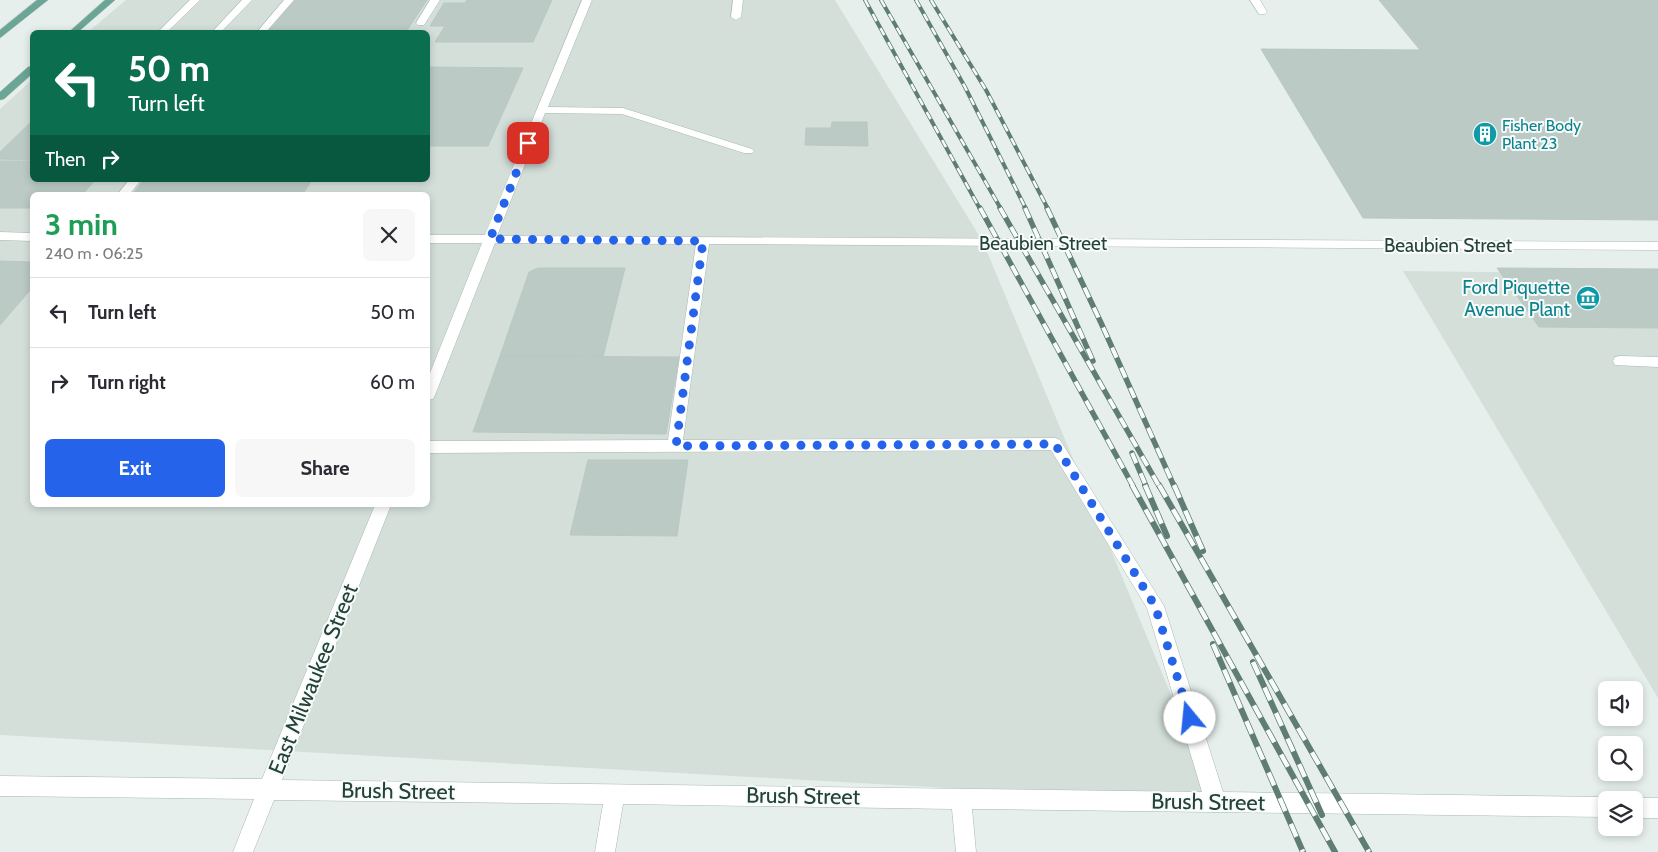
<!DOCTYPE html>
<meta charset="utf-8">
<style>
:root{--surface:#fff;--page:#f7f7f7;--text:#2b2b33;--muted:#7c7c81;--line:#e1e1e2;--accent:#2563eb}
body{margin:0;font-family:Cabin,sans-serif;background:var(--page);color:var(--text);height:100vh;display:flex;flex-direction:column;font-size:19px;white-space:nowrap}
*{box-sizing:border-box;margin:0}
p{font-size:16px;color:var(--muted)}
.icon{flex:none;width:28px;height:28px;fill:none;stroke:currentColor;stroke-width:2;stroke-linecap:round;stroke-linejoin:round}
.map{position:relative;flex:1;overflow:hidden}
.details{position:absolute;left:30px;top:192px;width:400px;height:315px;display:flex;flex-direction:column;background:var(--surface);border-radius:8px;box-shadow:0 2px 8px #0003}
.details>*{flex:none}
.top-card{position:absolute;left:30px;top:30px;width:400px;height:152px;border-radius:8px;box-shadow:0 2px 8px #0003;background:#0b6e4f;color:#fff;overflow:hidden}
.tools{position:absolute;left:1598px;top:681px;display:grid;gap:10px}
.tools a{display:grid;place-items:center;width:45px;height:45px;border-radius:8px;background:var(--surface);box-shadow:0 2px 8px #0003;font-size:25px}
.pin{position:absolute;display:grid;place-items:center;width:42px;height:42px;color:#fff;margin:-21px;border-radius:10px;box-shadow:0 2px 8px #0006}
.me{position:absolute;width:55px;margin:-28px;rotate:343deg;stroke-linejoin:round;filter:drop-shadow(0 0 4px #0008)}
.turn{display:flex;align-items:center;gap:18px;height:105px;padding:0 15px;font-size:22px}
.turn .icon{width:65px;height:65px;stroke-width:2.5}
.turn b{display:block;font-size:35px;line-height:42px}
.then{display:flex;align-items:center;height:48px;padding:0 15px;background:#0003;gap:10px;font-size:19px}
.round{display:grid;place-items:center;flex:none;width:52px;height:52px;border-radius:8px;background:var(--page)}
.head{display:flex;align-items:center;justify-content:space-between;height:85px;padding:0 15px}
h1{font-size:30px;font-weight:700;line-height:38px;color:#1e9e55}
.primary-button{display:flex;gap:10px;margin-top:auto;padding:10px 15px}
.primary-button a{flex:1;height:58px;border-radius:8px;background:var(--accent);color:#fff;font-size:20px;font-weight:700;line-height:58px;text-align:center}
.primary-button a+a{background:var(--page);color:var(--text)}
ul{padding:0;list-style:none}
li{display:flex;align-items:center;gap:15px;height:70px;padding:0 15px;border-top:1px solid var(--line)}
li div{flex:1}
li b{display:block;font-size:19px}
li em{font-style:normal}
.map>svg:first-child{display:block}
.built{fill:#d4dfda;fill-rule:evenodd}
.building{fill:#bbcac4;stroke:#b8c9c2}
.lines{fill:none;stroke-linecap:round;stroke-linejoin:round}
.minor-casing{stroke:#a8b8b2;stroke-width:1}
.major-casing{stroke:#c2cac8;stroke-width:1}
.minor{fill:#fff;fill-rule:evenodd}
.major{fill:#6aa596;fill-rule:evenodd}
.rail-far2-casing{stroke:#5f7d75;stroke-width:4}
.rail-far1-casing{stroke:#5f7d75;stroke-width:5.5}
.rail-casing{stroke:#5f7d75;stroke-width:6}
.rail-far2{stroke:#f7fbf9;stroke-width:2.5;stroke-dasharray:8;stroke-linecap:butt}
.rail-far1{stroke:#f7fbf9;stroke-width:4;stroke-dasharray:11;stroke-linecap:butt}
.rail{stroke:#f7fbf9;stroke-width:4.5;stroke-dasharray:14;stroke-linecap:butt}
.route{stroke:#2563eb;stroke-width:9;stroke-dasharray:0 16.2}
.labels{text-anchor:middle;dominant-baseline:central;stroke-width:4;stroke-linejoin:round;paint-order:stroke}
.far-culture-label{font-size:16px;fill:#0d838f;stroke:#f7fbf9;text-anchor:start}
.street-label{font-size:19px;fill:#24423a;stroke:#f7fbf9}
.culture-label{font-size:19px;fill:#0d838f;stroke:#f7fbf9;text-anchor:end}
.near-street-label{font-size:22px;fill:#24423a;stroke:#f7fbf9}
</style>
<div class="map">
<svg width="1658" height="852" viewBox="0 0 1658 852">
<rect width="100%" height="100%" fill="#e6efeb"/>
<g class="built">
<path d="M126 0H835L983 242 1216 803 0 735V109L32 80V180H428V32H88ZM32 195H428V505H32Z"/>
<polygon points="1403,271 1658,274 1658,698"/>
</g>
<g class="building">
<polygon points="292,0 427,0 406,32 264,32"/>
<polygon points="467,0 552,0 533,42 435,42 445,26 430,26 444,3 465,3"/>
<polygon points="1379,0 1658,0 1658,220 1363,218 1261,49 1420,50"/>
<polygon points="428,67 523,68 488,146 428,146"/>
<polygon points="31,122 32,160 0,159 0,152"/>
<polygon points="832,122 867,122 868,146 805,145 806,128 831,128"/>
<polygon points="0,161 32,161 32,180 95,180 82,195 32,195 32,208 0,208"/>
<polygon points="144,180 312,180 302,195 132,195"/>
<polygon points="0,261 32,262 32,288 0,325"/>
<polygon points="538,268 625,268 603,357 500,356 529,272"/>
<polygon points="1497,268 1658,269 1658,328 1539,327"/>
<polygon points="500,356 679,357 666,434 473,432"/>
<polygon points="588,460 688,460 677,536 570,535"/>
</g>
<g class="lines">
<g class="minor-casing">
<g id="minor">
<polygon points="190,0 200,0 167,32 158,32"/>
<polygon points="242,0 252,0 221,32 212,32"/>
<polygon points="284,0 294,0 266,32 257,32"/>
<polygon points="430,0 440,0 424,25 418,25 416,23"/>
<polygon points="582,0 592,0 548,107 623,108 752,149 754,151 752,153 744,153 622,114 545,113 497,236 1658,242 1658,250 709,244 683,440 1055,438 1060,440 1164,606 1223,792 1606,797 1613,800 1606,800 1606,817 972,809 976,852 956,852 952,809 623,804 615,852 595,852 603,804 274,800 253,852 233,852 254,799 0,796 0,776 262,779 375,505 391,505 282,780 1202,792 1147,608 1051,450 428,453 428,441 668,440 696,244 495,243 435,395 433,399 428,400 428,378 482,243 428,243 428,235 485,235"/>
<polygon points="733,0 743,0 741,17 736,20 731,17"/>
<polygon points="1250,0 1260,0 1267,12 1265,14 1259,14"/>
<polygon points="129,180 141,180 129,195 117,195"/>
<polygon points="0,232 32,233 32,241 0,240"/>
<polygon points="1620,356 1658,357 1658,367 1615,365 1613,361 1615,357"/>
<polygon points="1634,798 1658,798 1658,818 1634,818 1634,800 1629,800"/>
</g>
</g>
<g class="major-casing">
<g id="major">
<polygon points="37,0 48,0 0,38 0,30"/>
<polygon points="105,0 115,0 78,32 69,32"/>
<polygon points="32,66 32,74 4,99 0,100 0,92 28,67"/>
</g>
</g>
<use href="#minor" class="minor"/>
<use href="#major" class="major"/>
<g class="rail-far2-casing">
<g id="rail-far2">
<polyline points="865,0 980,209"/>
<polyline points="881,0 1001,209"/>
<polyline points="916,0 965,87 1026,209"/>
<polyline points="931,0 986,90 1048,209"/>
</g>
</g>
<g class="rail-far1-casing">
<g id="rail-far1">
<polyline points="980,208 1133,486"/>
<polyline points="1000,208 1159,486"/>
<polyline points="1025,208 1093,361"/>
<polyline points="1047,208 1102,325 1174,486"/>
<polyline points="1132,453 1146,486"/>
</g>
</g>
<g class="rail-casing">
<g id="rail">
<polyline points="1132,485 1335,852"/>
<polyline points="1145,485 1167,536"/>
<polyline points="1159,485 1369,852"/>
<polyline points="1174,485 1203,551"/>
<polyline points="1213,644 1303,852"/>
<polyline points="1253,662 1322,815"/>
</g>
</g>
<use href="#rail-far2" class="rail-far2"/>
<use href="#rail-far1" class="rail-far1"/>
<use href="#rail" class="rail"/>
</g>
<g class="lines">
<polyline class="route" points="528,143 490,239 703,241 676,446 1055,444 1155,606 1190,718"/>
</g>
<defs>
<g id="building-disc" transform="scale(1.25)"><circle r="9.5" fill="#0f9aa8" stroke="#f7fbf9"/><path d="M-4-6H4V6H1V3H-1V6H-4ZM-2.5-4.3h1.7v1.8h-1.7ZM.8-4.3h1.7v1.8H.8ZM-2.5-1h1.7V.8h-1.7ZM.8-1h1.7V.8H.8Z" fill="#fff"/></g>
<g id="museum-disc" transform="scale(1.25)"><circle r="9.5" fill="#0f9aa8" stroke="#f7fbf9"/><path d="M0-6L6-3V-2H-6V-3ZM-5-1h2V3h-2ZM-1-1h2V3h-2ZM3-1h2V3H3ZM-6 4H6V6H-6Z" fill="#fff"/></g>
</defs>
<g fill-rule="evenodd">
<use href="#building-disc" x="1485" y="134"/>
<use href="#museum-disc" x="1588" y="298"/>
</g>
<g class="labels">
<g class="far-culture-label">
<text x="1502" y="125">Fisher Body<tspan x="1502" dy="18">Plant 23</tspan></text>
</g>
<g class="street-label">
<text x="1043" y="243">Beaubien Street</text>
<text x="1448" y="245">Beaubien Street</text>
</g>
<g class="culture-label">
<text x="1570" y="287">Ford Piquette<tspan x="1570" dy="22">Avenue Plant</tspan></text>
</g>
<g class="near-street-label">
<text transform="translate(313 679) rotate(-68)">East Milwaukee Street</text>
<text transform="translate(398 791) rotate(1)">Brush Street</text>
<text transform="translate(803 796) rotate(1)">Brush Street</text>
<text transform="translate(1208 802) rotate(1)">Brush Street</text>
</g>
</g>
</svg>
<div class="tools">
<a><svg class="icon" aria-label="sound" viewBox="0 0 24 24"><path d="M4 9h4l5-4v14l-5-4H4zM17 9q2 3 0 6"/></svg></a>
<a><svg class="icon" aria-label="search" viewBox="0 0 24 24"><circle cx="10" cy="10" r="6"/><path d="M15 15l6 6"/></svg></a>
<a><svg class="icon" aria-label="layers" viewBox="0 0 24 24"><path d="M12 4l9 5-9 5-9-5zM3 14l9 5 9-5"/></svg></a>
</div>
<div class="pin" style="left:528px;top:143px;background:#d93025"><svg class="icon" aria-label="arrive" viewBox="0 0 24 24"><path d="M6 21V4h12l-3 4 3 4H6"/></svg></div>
<svg class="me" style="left:1190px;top:718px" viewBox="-20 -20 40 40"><circle r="19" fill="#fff"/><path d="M0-13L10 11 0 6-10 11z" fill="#2563eb"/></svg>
<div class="top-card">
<div class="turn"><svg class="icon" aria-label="left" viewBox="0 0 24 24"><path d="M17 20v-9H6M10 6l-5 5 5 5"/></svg><div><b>50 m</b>Turn left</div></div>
<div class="then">Then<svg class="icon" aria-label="right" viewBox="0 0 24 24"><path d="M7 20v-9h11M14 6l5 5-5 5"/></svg></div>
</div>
<section class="details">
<div class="head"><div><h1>3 min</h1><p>240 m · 06:25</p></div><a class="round"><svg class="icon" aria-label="close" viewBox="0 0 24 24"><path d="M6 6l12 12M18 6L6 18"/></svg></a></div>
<ul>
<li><svg class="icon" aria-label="left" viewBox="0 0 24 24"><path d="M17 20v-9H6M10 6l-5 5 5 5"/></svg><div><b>Turn left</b></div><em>50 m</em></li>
<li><svg class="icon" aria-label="right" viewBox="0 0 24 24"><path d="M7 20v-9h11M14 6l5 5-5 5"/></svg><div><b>Turn right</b></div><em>60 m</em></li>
</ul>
<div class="primary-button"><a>Exit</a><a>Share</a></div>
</section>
</div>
